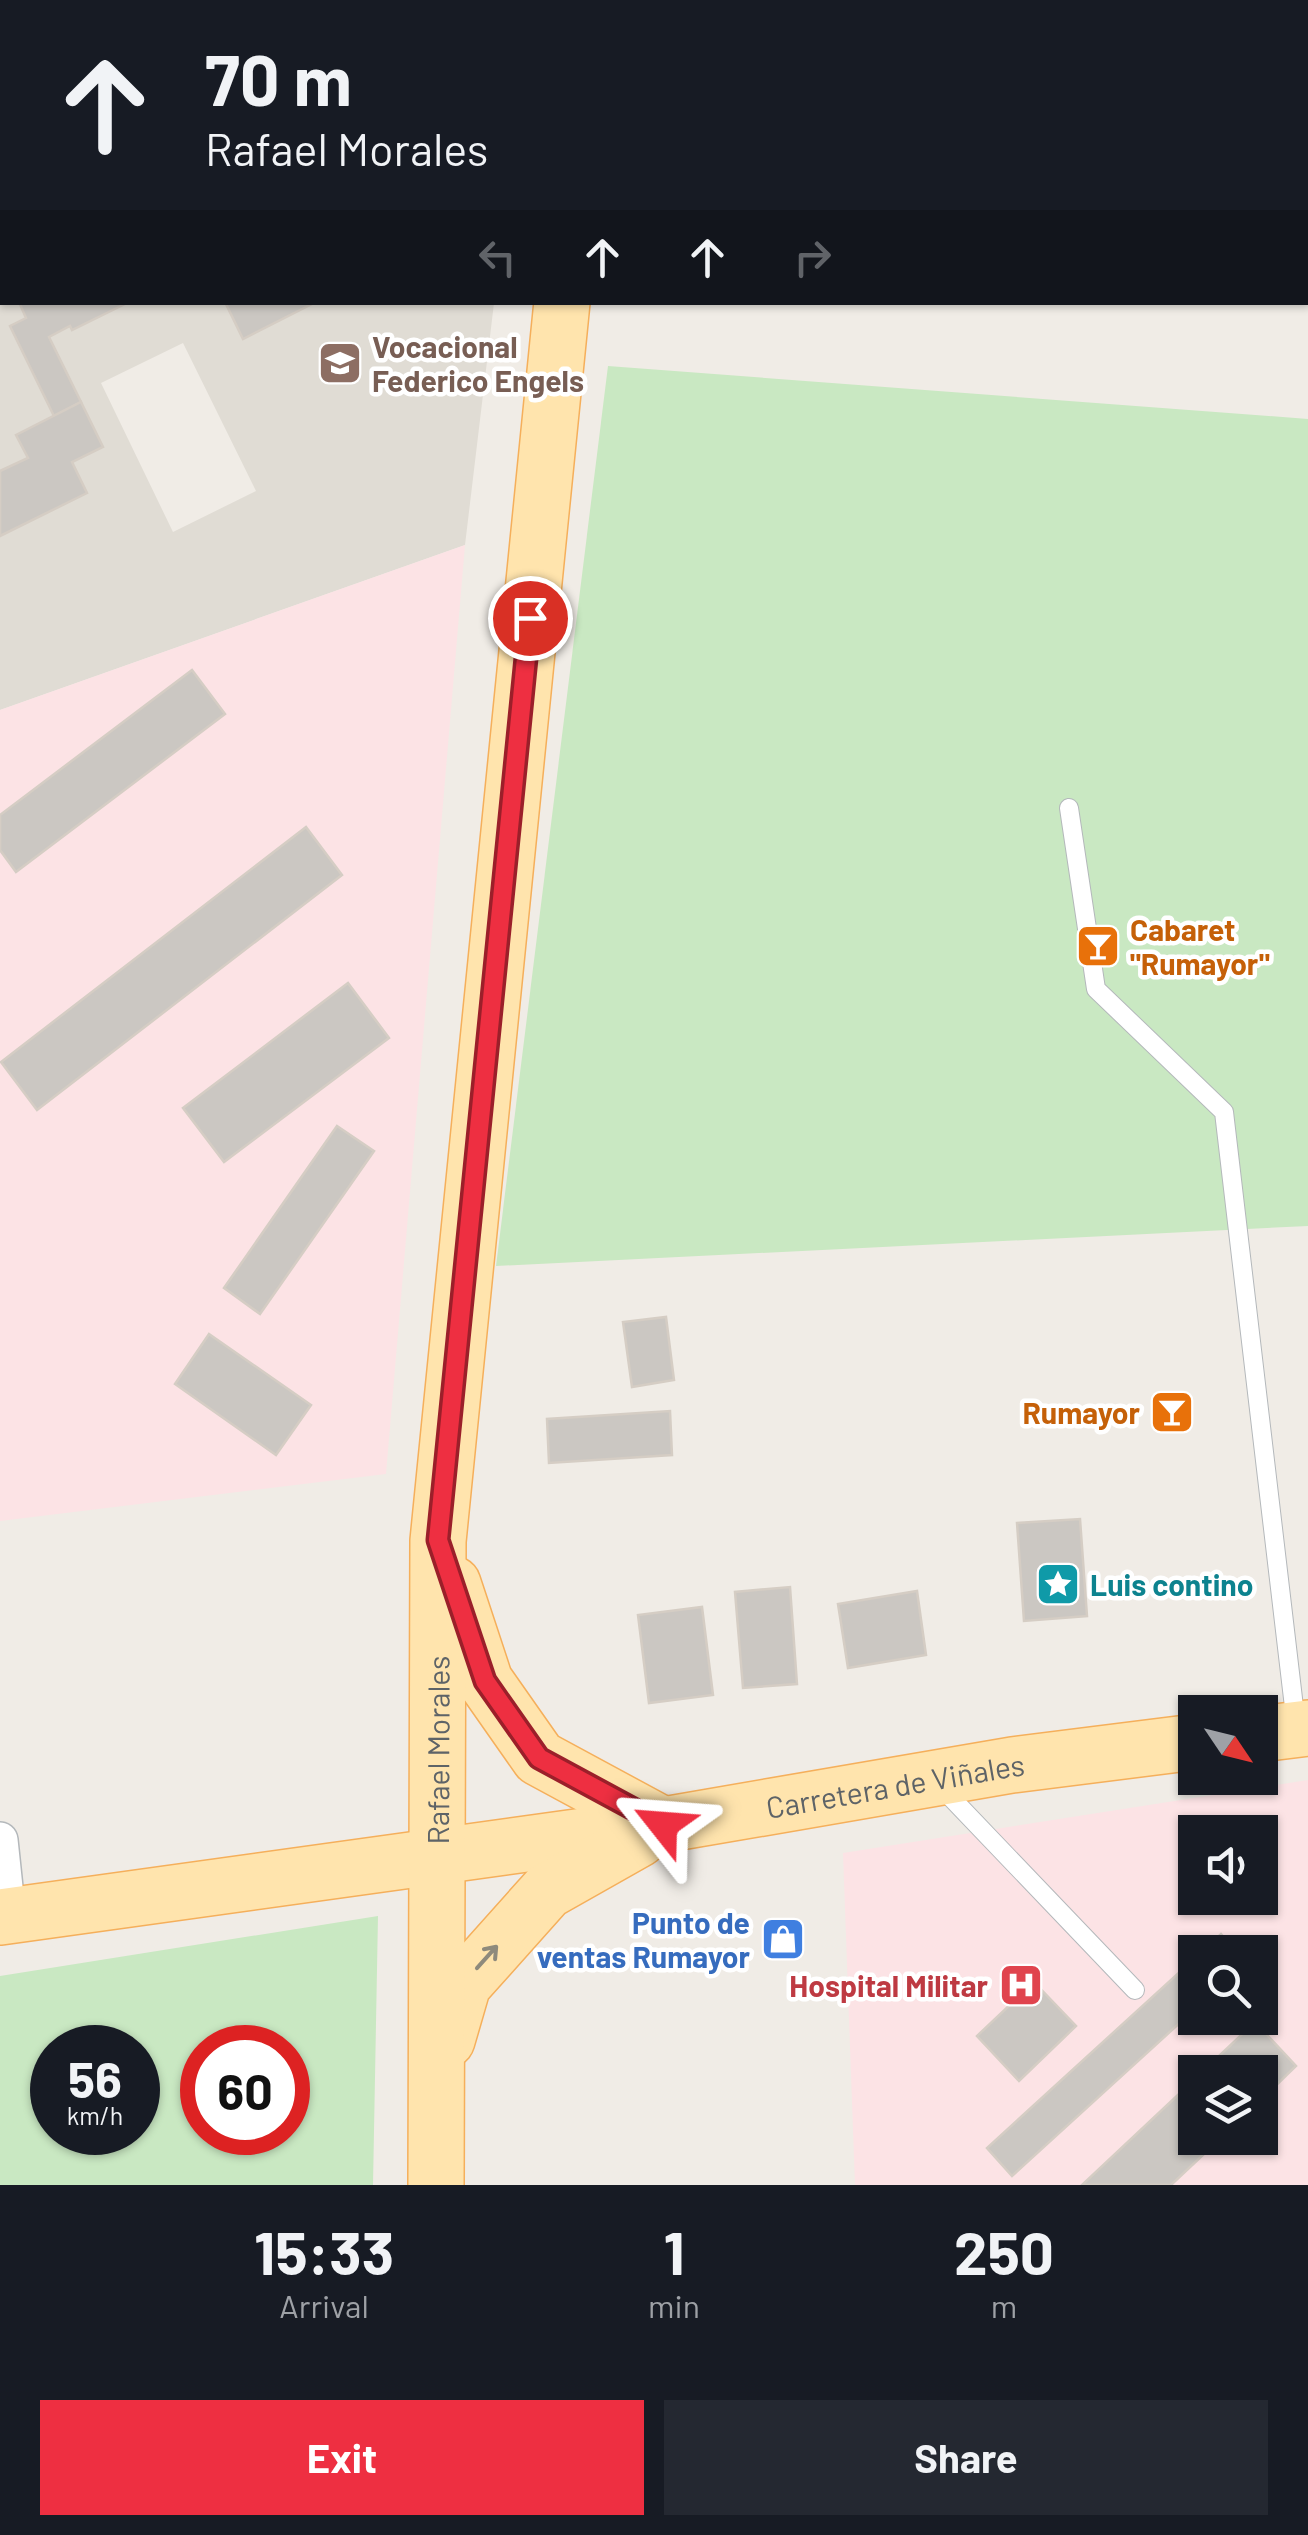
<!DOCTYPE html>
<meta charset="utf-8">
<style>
:root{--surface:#171b24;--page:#242831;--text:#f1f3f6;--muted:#9ea1a6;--accent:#ee2f41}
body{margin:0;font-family:Barlow,sans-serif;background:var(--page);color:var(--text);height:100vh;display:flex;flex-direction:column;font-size:38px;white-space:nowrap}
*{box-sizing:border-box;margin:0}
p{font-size:32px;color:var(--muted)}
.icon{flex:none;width:55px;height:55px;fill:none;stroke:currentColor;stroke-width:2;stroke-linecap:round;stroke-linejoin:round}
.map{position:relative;height:2185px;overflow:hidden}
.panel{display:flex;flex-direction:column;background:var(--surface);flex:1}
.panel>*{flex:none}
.hud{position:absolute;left:0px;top:0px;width:1310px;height:305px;box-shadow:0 2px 8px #0004;background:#171b24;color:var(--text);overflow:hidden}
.needle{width:65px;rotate:125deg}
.controls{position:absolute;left:1178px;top:1695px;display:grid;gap:20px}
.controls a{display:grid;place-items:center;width:100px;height:100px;border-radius:0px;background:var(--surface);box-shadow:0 2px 8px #0004;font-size:50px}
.speed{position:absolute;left:30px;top:2025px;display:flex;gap:20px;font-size:50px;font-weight:700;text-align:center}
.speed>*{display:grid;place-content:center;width:130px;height:130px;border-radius:50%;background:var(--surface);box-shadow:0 2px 8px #0004;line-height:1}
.speed small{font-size:25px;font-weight:400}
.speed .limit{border:15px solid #d22;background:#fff;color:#111}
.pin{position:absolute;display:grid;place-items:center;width:85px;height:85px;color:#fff;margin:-42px;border:5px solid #fff;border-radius:50%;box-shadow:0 2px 10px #0007}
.me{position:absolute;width:110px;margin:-55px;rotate:298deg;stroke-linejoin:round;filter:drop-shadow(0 0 8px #0008)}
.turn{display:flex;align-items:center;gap:35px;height:210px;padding:0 40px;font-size:45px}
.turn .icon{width:130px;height:130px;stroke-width:2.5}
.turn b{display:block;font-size:70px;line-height:85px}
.lanes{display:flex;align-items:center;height:95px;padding:0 40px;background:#0003;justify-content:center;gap:50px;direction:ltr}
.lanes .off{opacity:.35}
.eta{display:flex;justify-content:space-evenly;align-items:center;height:170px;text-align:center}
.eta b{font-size:60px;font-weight:700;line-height:70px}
.action{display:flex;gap:20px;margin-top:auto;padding:20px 40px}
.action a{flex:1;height:115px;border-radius:0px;background:var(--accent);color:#fff;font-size:40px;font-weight:700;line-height:115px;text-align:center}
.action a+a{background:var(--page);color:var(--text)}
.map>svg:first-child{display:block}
.education{fill:#e0dcd4;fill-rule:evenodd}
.medical{fill:#fce3e5;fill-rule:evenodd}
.green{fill:#c9e8c2;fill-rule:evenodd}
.building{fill:#cbc7c2;stroke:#d5cdc4;stroke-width:2.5}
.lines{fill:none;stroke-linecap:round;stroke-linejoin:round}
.lane-casing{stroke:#b4b8bb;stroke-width:20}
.street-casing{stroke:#b4b8bb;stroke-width:38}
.secondary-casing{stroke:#b2b7bb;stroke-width:52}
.primary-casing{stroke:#f5af5b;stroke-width:58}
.lane{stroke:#fff;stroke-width:18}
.street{stroke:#fff;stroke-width:35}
.secondary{stroke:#fff;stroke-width:50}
.primary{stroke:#ffe4ad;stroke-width:55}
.oneway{stroke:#8e8a7c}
.route-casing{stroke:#9b1f2a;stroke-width:25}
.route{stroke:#ee2f41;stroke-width:18}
.labels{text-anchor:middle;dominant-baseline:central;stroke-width:9;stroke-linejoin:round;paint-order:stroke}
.education-label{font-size:30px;font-weight:bold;fill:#785e54;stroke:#fff;text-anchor:start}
.food-label{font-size:30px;font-weight:bold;fill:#c56008;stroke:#fff;text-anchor:start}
.culture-label{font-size:30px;font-weight:bold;fill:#0d838f;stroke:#fff;text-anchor:start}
.street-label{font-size:30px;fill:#5e6367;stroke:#fff}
.shop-label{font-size:30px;font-weight:bold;fill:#366cbe;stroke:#fff;text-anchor:end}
.health-label{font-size:30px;font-weight:bold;fill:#be3a42;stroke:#fff;text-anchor:end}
</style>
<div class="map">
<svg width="1308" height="2185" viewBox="0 0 1308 2185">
<rect width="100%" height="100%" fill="#f0ece6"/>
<g class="education">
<polygon points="205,0 531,0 189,2"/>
<path d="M0 32H2V302L494 303 465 545 0 710ZM183 343 256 491 173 532 101 383Z"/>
</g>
<g class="medical">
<polygon points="465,545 386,1474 0,1521 0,710"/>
<path d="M1308 1780V2185H855L843 1853ZM1195 1832H1260V1898H1195ZM1195 1952H1260V2018H1195ZM1195 2072H1260V2138H1195Z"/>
</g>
<g class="green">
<polygon points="608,366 1308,419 1308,1226 496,1266"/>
<path d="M378 1916 373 2185H0V1976ZM52 2048H138V2132H52ZM202 2048H288V2132H202Z"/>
</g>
<g class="building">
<polygon points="2,109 2,190 0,185"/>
<polygon points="19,302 127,303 72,330 70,326 49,337 81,402 54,416 10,326 26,318"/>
<polygon points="225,302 316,302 243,339"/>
<polygon points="81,402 103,447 72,462 87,493 0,536 0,471 28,458 16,435"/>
<polygon points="192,670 225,714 16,872 0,850 0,815"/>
<polygon points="306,827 342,875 37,1110 1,1062"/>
<polygon points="348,983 389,1038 224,1162 183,1108"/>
<polygon points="337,1126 374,1151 260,1314 224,1288"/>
<polygon points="666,1317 674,1380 632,1387 623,1322"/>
<polygon points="209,1334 311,1405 276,1455 175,1384"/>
<polygon points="670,1411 672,1455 549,1463 547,1419"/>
<polygon points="1080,1519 1087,1616 1024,1621 1017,1523"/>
<polygon points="790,1587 797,1684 743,1688 735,1592"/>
<polygon points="917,1591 926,1655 848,1668 838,1604"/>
<polygon points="702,1607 713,1695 649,1703 638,1615"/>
<polygon points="1221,1934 1237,1952 1202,1952"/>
<polygon points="1195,1958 1195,2009 1012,2176 987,2148"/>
<polygon points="1034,1982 1076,2026 1019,2081 977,2036"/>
<polygon points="1255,2022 1296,2066 1260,2101 1260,2072 1202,2072"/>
<polygon points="1195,2079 1195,2138 1221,2138 1171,2185 1082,2185"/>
</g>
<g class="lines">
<g class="lane-casing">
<g id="lane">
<polyline points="88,0 89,2"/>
<polyline points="0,261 2,260"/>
<polyline points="1069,808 1096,989 1224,1112 1296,1724"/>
<polyline points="940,1786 1135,1990"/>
</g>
</g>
<g class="street-casing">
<polyline id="street" points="0,1840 8,1916"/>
</g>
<g class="secondary-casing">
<polyline id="secondary" points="26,2 43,0"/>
</g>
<g class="primary-casing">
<g id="primary">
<polyline points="591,2 592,0"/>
<polyline points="453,1584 485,1681 539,1758 663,1825"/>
<polyline points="1260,1734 1308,1728"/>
<path id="s1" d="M0 1917 663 1825 1012 1765 1195 1742"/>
<polyline points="447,2040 463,1985 547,1891 639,1839"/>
<path id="s2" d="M436 2185 438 1541 562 302"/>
</g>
</g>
<use href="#lane" class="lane"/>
<use href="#street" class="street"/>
<use href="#secondary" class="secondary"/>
<use href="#primary" class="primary"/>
</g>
<defs><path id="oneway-shaft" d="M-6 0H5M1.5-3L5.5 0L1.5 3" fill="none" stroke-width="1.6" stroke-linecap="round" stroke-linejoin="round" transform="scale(2.5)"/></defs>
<use class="oneway" href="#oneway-shaft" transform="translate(487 1957) rotate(-48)"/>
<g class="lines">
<g class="route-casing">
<polyline id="route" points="530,618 438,1540 485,1681 539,1758 663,1825"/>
</g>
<use href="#route" class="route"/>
</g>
<defs>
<g id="school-square" transform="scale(2.25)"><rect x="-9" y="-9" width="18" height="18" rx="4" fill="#8d6e63" stroke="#fff"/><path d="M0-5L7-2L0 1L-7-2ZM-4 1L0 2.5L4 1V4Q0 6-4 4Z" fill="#fff"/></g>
<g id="bar-square" transform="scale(2.25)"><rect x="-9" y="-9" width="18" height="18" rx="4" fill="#e8710a" stroke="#fff"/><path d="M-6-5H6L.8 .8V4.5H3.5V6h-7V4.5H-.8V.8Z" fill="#fff"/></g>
<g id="sight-square" transform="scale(2.25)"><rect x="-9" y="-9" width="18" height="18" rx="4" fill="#0f9aa8" stroke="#fff"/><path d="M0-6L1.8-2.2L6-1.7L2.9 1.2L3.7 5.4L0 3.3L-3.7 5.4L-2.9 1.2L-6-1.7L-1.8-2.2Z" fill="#fff"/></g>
<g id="shop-square" transform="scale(2.25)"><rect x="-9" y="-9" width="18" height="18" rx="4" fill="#3f7fe0" stroke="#fff"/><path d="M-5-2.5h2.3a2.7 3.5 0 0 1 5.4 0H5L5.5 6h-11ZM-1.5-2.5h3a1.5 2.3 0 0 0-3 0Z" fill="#fff"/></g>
<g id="hospital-square" transform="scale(2.25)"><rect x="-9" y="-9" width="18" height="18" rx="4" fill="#e0444e" stroke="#fff"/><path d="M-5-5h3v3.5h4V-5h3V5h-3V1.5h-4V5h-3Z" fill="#fff"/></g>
</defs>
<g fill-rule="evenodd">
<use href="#school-square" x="340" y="363"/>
<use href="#bar-square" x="1098" y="946"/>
<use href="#bar-square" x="1172" y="1412"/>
<use href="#sight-square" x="1058" y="1584"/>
<use href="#shop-square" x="783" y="1939"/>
<use href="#hospital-square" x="1021" y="1985"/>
</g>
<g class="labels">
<g class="education-label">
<text x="372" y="346">Vocacional<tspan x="372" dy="34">Federico Engels</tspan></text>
</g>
<g class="food-label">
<text x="1130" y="929">Cabaret<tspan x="1130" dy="34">"Rumayor"</tspan></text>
<text x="1140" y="1412" text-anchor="end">Rumayor</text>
</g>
<g class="culture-label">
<text x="1090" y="1584">Luis contino</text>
</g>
<g class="street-label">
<text stroke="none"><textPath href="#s2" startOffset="435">Rafael Morales</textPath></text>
<text stroke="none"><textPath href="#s1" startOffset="905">Carretera de Viñales</textPath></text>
</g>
<g class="shop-label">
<text x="750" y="1922">Punto de<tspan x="750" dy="34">ventas Rumayor</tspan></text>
</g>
<g class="health-label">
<text x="988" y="1985">Hospital Militar</text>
</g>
</g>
</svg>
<div class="controls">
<a><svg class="needle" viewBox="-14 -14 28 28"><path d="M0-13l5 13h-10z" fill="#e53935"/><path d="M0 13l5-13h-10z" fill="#9ea1a6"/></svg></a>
<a><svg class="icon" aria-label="sound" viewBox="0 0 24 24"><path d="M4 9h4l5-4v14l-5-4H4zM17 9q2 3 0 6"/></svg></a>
<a><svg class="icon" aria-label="search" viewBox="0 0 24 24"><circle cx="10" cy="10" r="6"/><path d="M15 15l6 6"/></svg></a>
<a><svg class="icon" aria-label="layers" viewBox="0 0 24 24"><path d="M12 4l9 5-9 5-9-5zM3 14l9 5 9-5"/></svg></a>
</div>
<div class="speed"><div>56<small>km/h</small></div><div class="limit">60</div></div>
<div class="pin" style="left:530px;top:618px;background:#d93025"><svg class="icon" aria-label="arrive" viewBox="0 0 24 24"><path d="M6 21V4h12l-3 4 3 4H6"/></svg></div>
<svg class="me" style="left:663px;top:1825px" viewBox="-20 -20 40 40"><path d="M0-17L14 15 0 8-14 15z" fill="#ee2f41" stroke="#fff" stroke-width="4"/></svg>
<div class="hud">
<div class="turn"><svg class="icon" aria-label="ahead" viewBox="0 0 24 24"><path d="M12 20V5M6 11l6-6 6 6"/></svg><div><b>70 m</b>Rafael Morales</div></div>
<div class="lanes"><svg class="icon off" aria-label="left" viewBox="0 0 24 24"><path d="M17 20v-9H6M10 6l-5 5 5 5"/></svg><svg class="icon" aria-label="ahead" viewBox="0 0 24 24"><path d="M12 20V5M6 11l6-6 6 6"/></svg><svg class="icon" aria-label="ahead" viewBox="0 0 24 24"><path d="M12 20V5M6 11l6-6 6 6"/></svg><svg class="icon off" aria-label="right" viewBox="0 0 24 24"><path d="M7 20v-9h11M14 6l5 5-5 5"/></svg></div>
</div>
</div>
<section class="panel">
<div class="eta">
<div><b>15:33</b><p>Arrival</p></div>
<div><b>1</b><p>min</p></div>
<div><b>250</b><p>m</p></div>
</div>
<div class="action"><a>Exit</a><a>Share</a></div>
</section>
